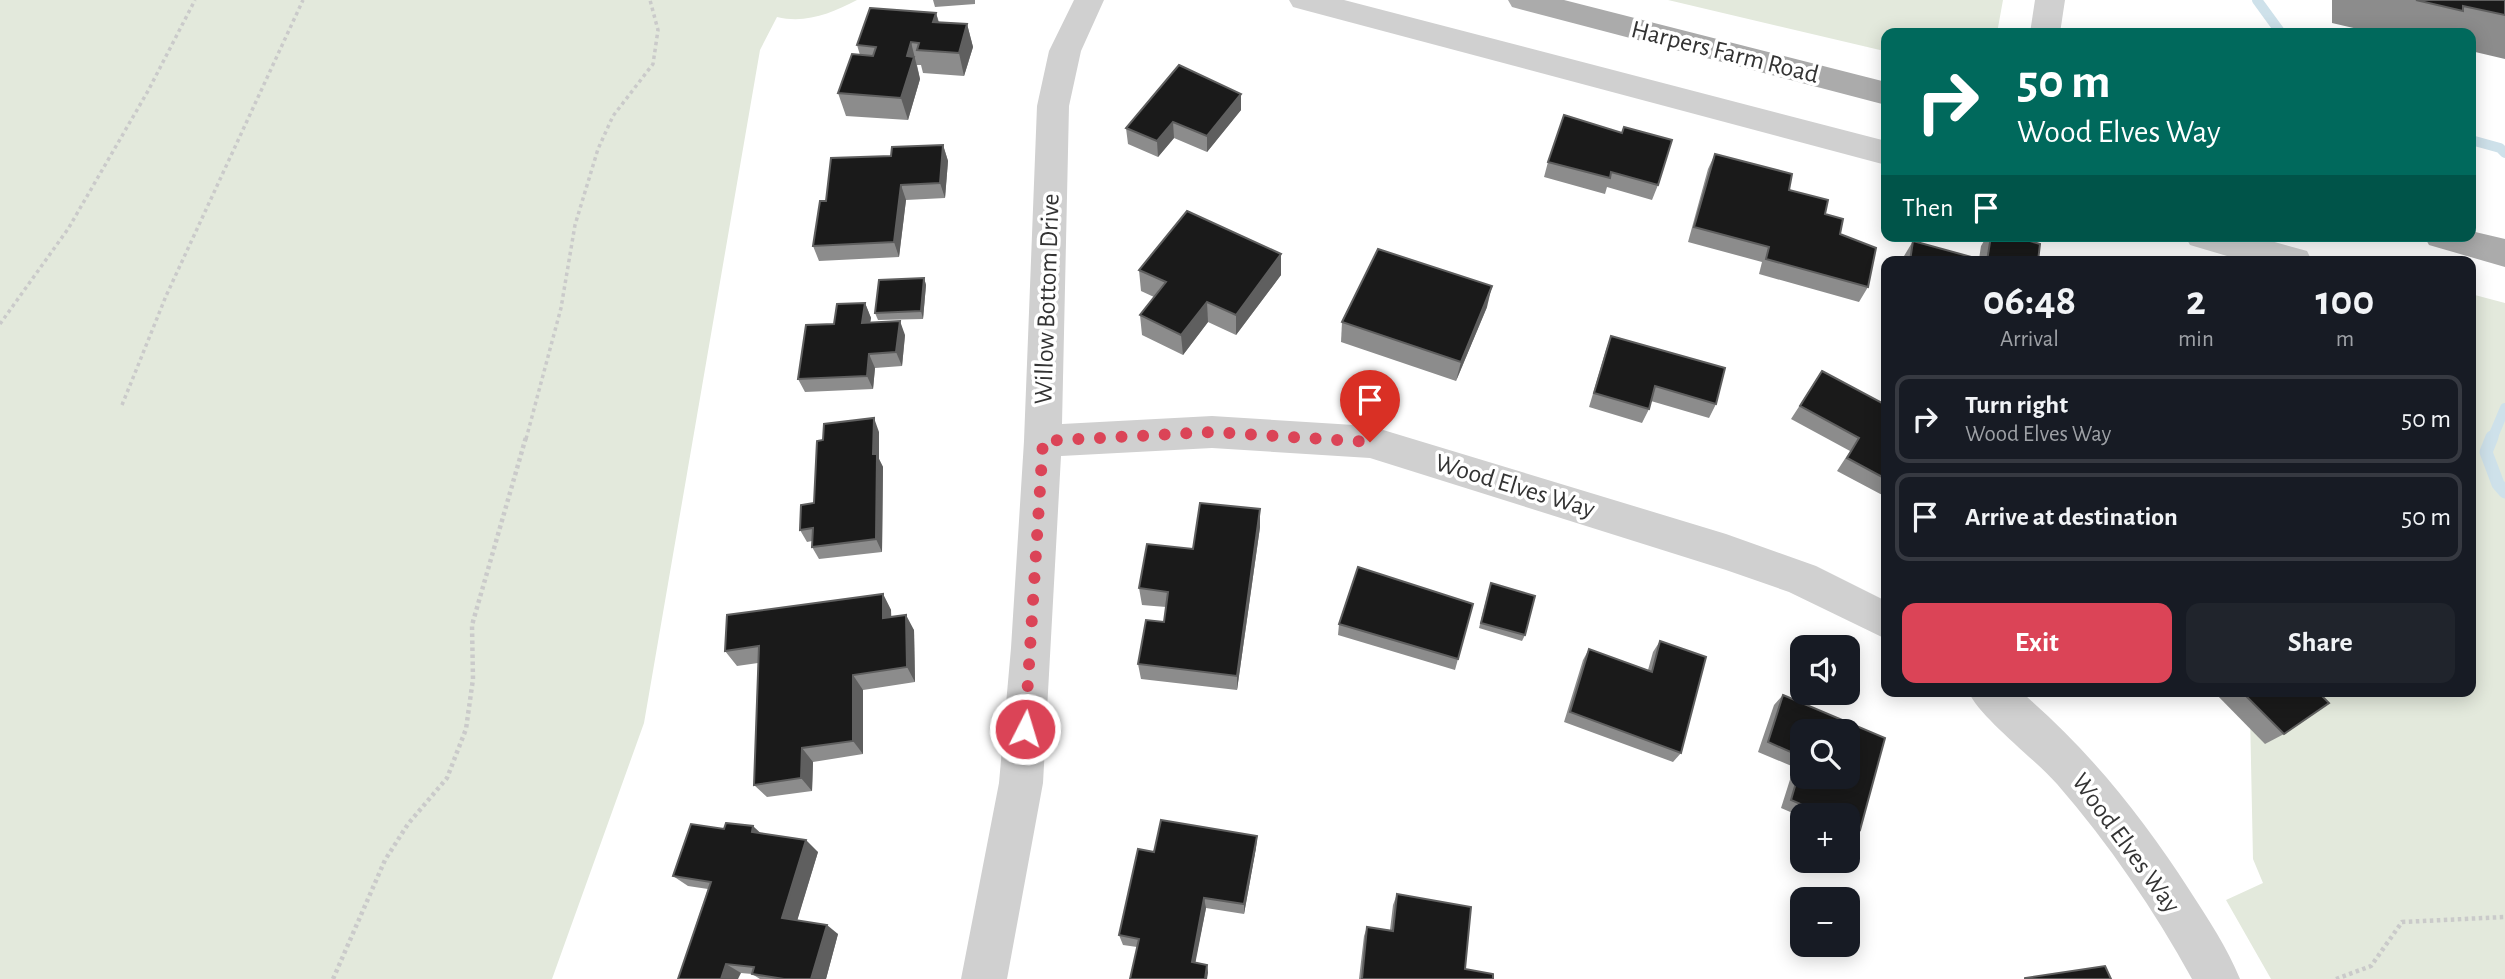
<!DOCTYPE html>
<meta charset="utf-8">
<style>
:root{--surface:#171b24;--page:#20242c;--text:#f1f3f6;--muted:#9ea1a6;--line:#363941;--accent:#db4457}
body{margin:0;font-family:"Alegreya Sans",sans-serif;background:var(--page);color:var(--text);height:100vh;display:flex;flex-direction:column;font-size:26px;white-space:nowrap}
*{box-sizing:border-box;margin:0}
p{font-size:23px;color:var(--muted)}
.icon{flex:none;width:38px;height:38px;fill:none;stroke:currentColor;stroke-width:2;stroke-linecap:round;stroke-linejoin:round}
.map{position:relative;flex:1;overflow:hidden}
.drawer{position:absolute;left:1881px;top:256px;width:595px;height:441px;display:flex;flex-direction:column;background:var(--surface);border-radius:14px;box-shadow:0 4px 18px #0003}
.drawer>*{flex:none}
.hud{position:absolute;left:1881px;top:28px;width:595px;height:214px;border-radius:14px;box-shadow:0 4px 18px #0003;background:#00695c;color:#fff;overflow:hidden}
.controls{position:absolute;left:1790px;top:635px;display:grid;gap:14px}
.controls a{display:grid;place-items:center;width:70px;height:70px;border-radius:14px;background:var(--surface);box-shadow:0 4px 18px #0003;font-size:35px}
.pin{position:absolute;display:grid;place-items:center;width:60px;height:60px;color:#fff;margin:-72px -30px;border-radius:50% 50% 50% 0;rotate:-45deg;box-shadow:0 0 7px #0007}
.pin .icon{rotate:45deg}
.me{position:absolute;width:77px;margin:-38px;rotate:5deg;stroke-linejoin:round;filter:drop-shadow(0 0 5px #0008)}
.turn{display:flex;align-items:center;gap:24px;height:147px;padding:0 21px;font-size:32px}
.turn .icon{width:91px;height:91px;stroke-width:2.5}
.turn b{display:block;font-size:49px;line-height:60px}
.then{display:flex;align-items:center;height:66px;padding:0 21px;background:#0003;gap:14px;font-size:26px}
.eta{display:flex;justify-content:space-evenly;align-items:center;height:119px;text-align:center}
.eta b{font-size:42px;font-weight:700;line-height:49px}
.action{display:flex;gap:14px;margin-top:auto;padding:14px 21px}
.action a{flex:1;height:80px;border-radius:14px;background:var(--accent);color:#fff;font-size:28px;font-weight:700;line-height:80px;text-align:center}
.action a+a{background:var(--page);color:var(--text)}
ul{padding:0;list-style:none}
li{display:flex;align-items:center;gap:21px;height:88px;margin:0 14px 10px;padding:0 7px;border:4px solid var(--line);border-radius:14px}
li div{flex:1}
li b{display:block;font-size:26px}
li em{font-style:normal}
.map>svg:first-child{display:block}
.green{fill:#e3e9dc}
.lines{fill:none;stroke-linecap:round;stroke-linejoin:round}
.stream-far1{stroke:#cee1ea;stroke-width:10}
.stream{stroke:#cee1ea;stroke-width:13}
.path-far1{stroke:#cacaca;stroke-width:3.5;stroke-dasharray:3.5 3.5;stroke-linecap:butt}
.path{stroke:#cacaca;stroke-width:4.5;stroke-dasharray:3.5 3.5;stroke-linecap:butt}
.minor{fill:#d0d0d0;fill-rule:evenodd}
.major{fill:#ababab;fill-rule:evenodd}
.wall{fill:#8c8c8c;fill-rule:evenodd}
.shaded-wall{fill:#5f5f5f}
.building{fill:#1a1a1a;stroke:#5f5f5f;stroke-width:2}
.route{stroke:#db4457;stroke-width:12;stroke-dasharray:0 21.6}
.labels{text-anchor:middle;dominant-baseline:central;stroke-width:7;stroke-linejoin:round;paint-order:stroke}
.street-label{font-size:26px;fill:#333;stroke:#fff}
</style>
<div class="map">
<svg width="2505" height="979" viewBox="0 0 2505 979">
<rect width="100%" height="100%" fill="#fff"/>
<g class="green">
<path d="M0 0H857C832 13 806 24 777 17L760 50 644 723 552 979H0Z"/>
<polygon points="1668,0 2003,0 1997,33 1886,33 1886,50 1880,50"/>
<polygon points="2471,294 2505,303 2505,979 2271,979 2226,900 2263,883 2253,859 2250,713 2234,691 2471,691"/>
</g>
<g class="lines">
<g class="stream-far1">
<polyline points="2257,0 2281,33"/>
<polyline points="2471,140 2500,148 2505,153"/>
<polyline points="2492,439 2505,408"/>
</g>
<polyline class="stream" points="2492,437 2486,452 2498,484 2505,492"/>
<g class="path-far1">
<polyline points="0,324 68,229 148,91 195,0"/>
<polyline points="122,405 166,296 303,0"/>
<polyline points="526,439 561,308 575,225 598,149 613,116 653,64 658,30 650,0"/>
</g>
<g class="path">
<polyline points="333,979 385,860 408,824 447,778 466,729 473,679 472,625 526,437"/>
<polyline points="2336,979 2371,966 2402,922 2505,917"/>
</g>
<g class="minor">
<polygon points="1074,0 1104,0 1081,51 1069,106 1062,424 1212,416 1370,426 1726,534 1816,566 1886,601 1886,639 1789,592 1726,570 1370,458 1212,448 1061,456 1043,783 1007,979 961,979 999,783 1011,648 1024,441 1037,106 1049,51"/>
<polygon points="1289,0 1344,0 1886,141 1886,165 1304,10 1293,7"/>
<polygon points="2035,0 2065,0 2060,33 2030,33"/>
<polygon points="2185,236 2253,236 2307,251 2312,261 2244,261 2190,245"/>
<path d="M1968 691H2020C2088 749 2142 816 2190 891 2208 919 2227 947 2240 979H2192C2154 910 2109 844 2057 784 2034 758 1980 718 1968 691Z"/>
</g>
<g class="major">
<polygon points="1508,0 1564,0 1886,82 1886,105 1523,10 1512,7"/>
<polygon points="2471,231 2505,239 2505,267 2429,245 2424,236 2471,236"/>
</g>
</g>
<g class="wall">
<polygon points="933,0 975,0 975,4 935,7"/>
<polygon points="2332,0 2505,0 2505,59 2471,51 2471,33 2375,33 2332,23"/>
<polygon points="936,13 939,22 967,24 973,47 964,76 923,73 921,65 917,65 920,79 908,120 846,116 838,93 860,55 857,45"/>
<polygon points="1241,94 1241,110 1207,152 1174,138 1158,157 1128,144 1126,128"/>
<polygon points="1564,115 1658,185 1652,200 1607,187 1605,194 1544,177 1548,162"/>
<polygon points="943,145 948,161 945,198 906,200 899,257 819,261 813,246 826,201 891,156"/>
<polygon points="1715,154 1789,190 1825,214 1840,234 1868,287 1859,302 1759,274 1762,262 1688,242 1708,169"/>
<polygon points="1987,236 2013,236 2038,261 1903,261 1904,256 1913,241 1979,259 1981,246"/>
<polygon points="1281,254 1281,275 1236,335 1208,322 1183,355 1142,335 1140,315 1154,297 1141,291 1139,270"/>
<polygon points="924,278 926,285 923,319 878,320 875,313"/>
<polygon points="865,303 871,318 870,322 905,335 902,366 875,368 873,389 805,392 798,379 834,324"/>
<polygon points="1487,307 1456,381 1341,342 1342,322"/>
<polygon points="1611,336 1716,404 1709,418 1651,401 1649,409 1642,423 1589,407 1606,350"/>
<polygon points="1822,371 1886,405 1886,497 1837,471 1850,451 1791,419"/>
<polygon points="879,432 879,459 883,467 882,552 819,559 812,547 812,541 807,542 800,530"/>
<polygon points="1260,509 1260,527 1237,690 1141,679 1138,664 1164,622 1166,607 1142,605 1139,588 1193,549"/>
<polygon points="1489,589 1525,635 1522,641 1479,628"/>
<polygon points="883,594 891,610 891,617 914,630 915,682 863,690 863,754 813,762 812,791 767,797 754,785 758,663 737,666 725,651"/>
<polygon points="1339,624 1458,659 1455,670 1338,635"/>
<polygon points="1660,641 1681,753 1673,762 1564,722 1583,660 1589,649 1648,670 1653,652"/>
<polygon points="2213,691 2317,691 2284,734 2265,744"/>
<path d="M1783 695 1885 738 1860 830 1849 838 1848 816H1802V817L1781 808 1794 767 1758 752 1774 705ZM1802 732H1848V777H1802Z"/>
<polygon points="761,833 818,852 797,920 838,934 826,979 760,979 752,974 741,973 678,979 708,889 688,886 673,876"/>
<polygon points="1257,836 1256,848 1244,914 1206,908 1195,962 1207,965 1208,973 1137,947 1123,945 1119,935 1154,852"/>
<polygon points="1397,894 1465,969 1493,979 1359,979 1364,936 1367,927 1390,930 1393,905"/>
</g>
<g class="shaded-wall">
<polygon points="936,13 942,36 933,22"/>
<polygon points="967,24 973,47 964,76 959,53"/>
<polygon points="911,42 920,79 908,120 901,98 907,56"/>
<polygon points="1241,94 1241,110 1207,152 1207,136"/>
<polygon points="1173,122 1174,138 1158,157 1157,141"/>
<polygon points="943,145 948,161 945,198 940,183"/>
<polygon points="901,185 906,200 899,257 894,242"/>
<polygon points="1281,254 1281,275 1236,335 1236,315"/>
<polygon points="924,278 926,285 923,319 921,311"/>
<polygon points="1492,286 1487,307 1456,381 1461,362"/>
<polygon points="1207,302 1208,322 1183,355 1181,335"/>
<polygon points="865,303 871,318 868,337 862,323"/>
<polygon points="900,321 905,335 902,366 896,352"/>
<polygon points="869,354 875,368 873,389 867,376"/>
<polygon points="874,418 879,432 879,459 883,467 882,552 876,539 873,454"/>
<polygon points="1260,509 1260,527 1237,690 1237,676"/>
<polygon points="883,594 891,610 892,634 883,618"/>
<polygon points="906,615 914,630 915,682 907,667"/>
<polygon points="853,675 863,690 863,754 853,741"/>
<polygon points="802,748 813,762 812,791 801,778"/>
<polygon points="753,826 766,838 752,832"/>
<polygon points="1257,836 1256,848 1244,914 1244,904"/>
<polygon points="806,840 818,852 795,928 782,918"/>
<polygon points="1204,898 1206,908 1194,970 1192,962"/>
<polygon points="827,925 838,934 826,979 811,979"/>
<polygon points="726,964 741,973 738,979 721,979"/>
<polygon points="1207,965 1208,973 1207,979 1205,979"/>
</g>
<g class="building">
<polygon points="2416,0 2505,0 2505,15 2463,6 2463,11"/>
<polygon points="870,8 936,13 933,22 967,24 959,53 917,50 919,43 911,42 907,56 914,57 901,98 838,93 852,54 873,56 876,47 857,45"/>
<polygon points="1179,65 1241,94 1207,136 1173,122 1157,141 1126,128"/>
<polygon points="1564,115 1622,133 1624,127 1672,140 1658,185 1611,172 1610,178 1548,162"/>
<polygon points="943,145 940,183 901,185 894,242 813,246 820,201 826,201 831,158 891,156 892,147"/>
<polygon points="1715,154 1792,174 1789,190 1828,200 1825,214 1843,219 1840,234 1876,248 1868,287 1766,259 1769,247 1694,227"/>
<polygon points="1187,211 1281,254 1236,315 1207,302 1181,335 1140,315 1166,282 1139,270"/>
<polygon points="1991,236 2013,236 2040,244 2038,261 1987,261"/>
<polygon points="1913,241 1986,261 1910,261"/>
<polygon points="1378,249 1492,286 1461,362 1342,322"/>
<polygon points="924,278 921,311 875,313 879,280"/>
<polygon points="865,303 862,323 900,321 896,352 869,354 867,376 798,379 806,325 834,324 837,304"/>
<polygon points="1611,336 1725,368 1716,404 1655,386 1649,409 1594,393"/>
<polygon points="1822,371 1886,405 1886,479 1847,458 1859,438 1800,406"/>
<polygon points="874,418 873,454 877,454 876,539 812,547 813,528 800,530 801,505 814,503 817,441 823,440 824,424"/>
<polygon points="1200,503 1260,509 1237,676 1138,664 1146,620 1164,622 1168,592 1139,588 1147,544 1193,549"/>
<polygon points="1358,567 1473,604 1458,659 1339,624"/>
<polygon points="1491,583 1535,596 1525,635 1481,623"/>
<polygon points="883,594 883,618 906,615 907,667 853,675 853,741 802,748 801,778 754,785 759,646 725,651 727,615"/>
<polygon points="1660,641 1706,657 1681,753 1570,712 1589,649 1652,672"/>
<polygon points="2241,691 2317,691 2329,703 2284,734"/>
<polygon points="1783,695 1885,738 1860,830 1848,824 1848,816 1828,816 1791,800 1802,762 1802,777 1848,777 1848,732 1802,732 1802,757 1768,742"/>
<polygon points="1161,820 1257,836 1244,904 1204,898 1192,962 1207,965 1205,979 1130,979 1139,939 1119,935 1138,849 1154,852"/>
<polygon points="726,823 753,826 752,832 806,840 782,918 827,925 811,979 784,979 752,974 754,967 726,964 721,979 678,979 711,882 673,876 691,824 724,829"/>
<polygon points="1397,894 1471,907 1465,969 1493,974 1493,979 1362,979 1367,927 1393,931"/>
<polygon points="2105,966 2111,979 2025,979 2025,978"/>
</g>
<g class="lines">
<polyline class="route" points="1025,729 1043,441 1212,432 1370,442"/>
</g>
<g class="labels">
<g class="street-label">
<text transform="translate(1725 52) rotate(14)">Harpers Farm Road</text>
<text transform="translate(1047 299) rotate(-88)">Willow Bottom Drive</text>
<text transform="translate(1515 486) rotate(17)">Wood Elves Way</text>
<text transform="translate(2126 843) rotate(54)">Wood Elves Way</text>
</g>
</g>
</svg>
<div class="controls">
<a><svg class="icon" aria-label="sound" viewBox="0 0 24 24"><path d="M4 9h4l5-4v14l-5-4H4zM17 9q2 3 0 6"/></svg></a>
<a><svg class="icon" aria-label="search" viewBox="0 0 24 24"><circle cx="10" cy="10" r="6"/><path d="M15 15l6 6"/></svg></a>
<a>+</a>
<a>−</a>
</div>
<div class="pin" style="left:1370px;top:442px;background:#d93025"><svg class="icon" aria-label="arrive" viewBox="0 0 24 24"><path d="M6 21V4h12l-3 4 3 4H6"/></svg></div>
<svg class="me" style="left:1025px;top:729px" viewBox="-20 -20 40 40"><circle r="17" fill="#db4457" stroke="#fff" stroke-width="3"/><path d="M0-11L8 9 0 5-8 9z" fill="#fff"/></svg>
<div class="hud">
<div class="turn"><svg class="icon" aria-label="right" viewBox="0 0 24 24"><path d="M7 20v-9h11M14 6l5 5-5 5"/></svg><div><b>50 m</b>Wood Elves Way</div></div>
<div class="then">Then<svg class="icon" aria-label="arrive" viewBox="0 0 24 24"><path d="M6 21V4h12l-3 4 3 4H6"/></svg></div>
</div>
<section class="drawer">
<div class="eta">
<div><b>06:48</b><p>Arrival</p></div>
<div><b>2</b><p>min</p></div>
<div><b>100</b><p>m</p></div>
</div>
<ul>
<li><svg class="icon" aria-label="right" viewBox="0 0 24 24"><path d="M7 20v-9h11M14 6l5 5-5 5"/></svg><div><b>Turn right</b><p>Wood Elves Way</p></div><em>50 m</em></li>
<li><svg class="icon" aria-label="arrive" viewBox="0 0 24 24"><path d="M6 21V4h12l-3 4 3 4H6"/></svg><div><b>Arrive at destination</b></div><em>50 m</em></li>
</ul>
<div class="action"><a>Exit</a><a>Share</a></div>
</section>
</div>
